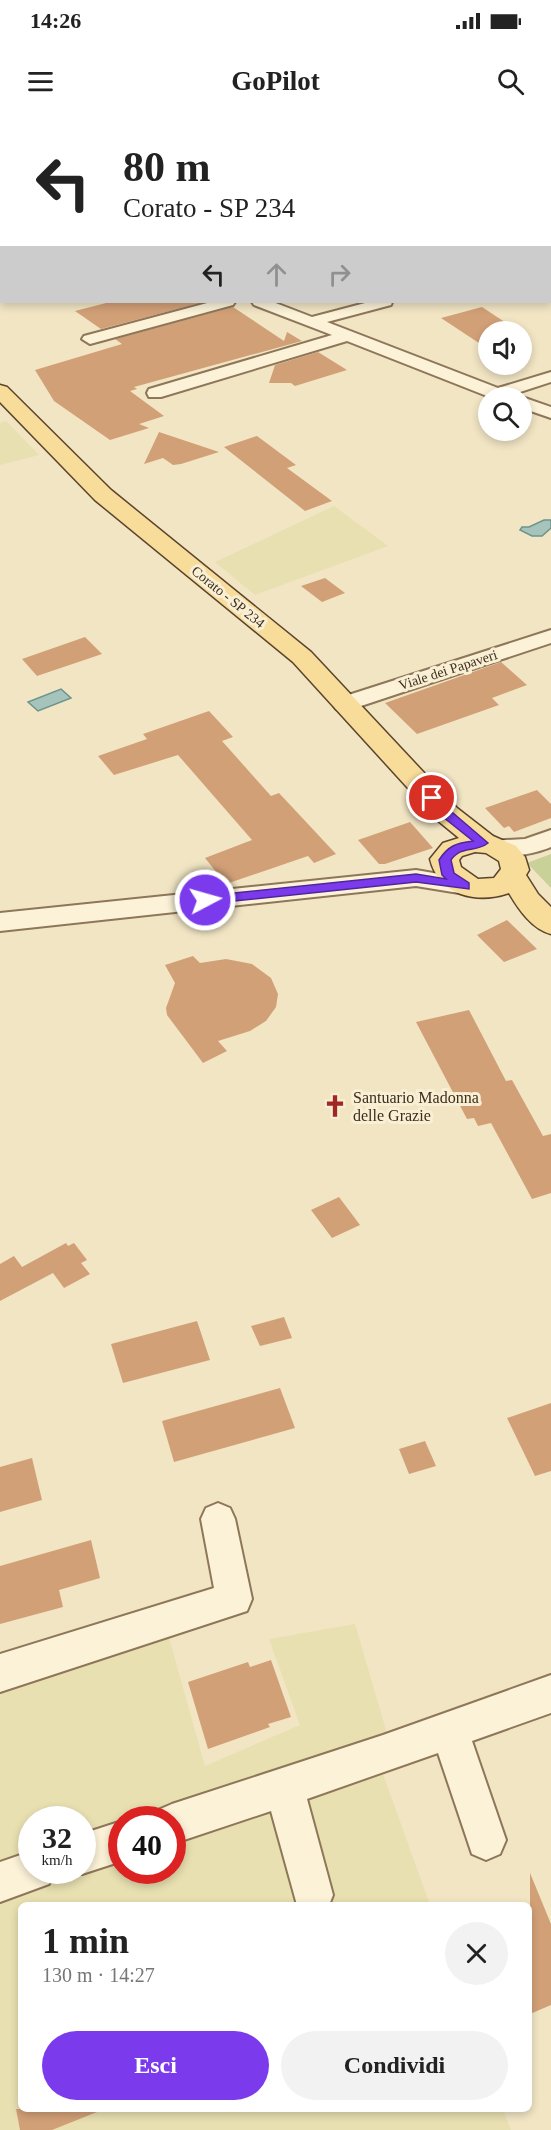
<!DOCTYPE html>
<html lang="it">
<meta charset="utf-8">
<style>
:root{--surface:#fff;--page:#f2f2f2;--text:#222;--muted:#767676;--accent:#7c3aed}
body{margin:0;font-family:Georgia,serif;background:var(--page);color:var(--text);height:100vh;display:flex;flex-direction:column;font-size:22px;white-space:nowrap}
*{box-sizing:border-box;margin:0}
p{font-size:20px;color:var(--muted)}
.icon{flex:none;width:33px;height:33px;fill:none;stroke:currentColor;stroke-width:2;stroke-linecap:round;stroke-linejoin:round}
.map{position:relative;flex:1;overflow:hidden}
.details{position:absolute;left:18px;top:1782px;width:514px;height:210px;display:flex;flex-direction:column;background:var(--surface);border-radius:9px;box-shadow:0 3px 9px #0003}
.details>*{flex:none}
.hud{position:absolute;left:0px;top:0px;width:552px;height:183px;box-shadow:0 3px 9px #0003;background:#fff;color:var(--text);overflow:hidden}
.buttons{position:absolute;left:478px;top:201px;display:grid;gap:12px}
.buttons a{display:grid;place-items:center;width:54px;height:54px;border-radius:50%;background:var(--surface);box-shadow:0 3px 9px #0003;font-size:30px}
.speed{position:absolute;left:18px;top:1686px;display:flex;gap:12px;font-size:30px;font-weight:700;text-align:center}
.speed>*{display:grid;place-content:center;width:78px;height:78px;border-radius:50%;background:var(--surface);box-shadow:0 3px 9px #0003;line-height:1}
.speed small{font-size:15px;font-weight:400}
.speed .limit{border:9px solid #d22;background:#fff;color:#111}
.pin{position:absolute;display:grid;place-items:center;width:51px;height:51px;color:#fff;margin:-26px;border:3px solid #fff;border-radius:50%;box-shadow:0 2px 6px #0007}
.me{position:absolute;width:66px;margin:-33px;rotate:84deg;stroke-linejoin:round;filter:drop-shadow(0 0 4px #0008)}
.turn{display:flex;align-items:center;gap:21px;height:126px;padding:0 24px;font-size:27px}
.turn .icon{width:78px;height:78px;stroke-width:2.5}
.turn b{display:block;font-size:42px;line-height:51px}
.lanes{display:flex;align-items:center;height:57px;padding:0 24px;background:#0003;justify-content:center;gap:30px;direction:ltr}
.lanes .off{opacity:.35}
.round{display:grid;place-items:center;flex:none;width:63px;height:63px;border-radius:32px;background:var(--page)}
.overview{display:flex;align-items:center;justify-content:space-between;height:102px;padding:0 24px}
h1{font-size:36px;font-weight:700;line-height:45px}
.button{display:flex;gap:12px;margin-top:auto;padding:12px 24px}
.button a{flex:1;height:69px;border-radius:36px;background:var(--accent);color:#fff;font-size:24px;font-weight:700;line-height:69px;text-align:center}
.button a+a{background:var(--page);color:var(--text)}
.status{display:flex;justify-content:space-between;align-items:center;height:42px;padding:0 30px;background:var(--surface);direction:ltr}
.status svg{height:16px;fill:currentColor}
header{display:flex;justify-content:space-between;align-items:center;height:78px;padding:0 24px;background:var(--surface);font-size:27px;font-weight:700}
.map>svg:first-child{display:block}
.farmland{fill:#e8e0b1;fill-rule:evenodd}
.green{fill:#c8d197}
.water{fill:#a6c4bc;stroke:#6c948b;stroke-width:1.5}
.building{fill:#d2a077}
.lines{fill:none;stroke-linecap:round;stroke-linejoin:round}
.minor-casing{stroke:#8e7659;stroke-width:4}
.major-casing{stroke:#5b442d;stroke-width:3}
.minor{fill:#fbf2d8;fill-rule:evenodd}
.major{fill:#f7dc9a;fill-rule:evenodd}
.route{fill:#7c3aed;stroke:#51269a;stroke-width:1.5}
.labels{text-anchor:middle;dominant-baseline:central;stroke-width:6;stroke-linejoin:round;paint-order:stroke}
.far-street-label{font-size:14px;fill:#3d2e1e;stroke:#f8efd4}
.poi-label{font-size:16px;fill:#3d2e1e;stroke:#f8efd4;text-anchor:start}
</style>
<div class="status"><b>14:26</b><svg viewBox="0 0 49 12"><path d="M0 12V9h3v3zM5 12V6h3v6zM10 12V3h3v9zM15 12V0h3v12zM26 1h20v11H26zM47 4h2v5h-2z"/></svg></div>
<header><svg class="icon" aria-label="menu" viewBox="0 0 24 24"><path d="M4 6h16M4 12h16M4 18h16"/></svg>GoPilot<svg class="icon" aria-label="search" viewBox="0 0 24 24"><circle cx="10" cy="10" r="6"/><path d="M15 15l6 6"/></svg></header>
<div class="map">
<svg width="551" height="2010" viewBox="0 0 551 2010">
<rect width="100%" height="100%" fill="#f1e5c4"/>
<g class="farmland">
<polygon points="6,301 39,335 0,345 0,303"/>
<polygon points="334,386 388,426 255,475 215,442"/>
<path d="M355 1504 388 1617 372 1623 430 1785H21V1989H503L511 2010H0V1568L168 1514 205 1646 300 1605 269 1519ZM32 1700H82V1750H32ZM122 1700H172V1750H122Z"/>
</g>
<polygon class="green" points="551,734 551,768 527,743"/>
<g class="water">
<polygon points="544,400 551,400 551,408 542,416 532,416 520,410 522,407 529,407"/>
<polygon points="61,569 71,578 38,591 28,582"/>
</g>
<g class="building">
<polygon points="110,182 204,182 101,209 75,191"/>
<polygon points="233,187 284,221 287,212 302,221 134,267 137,269 130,271 164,296 139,304 149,308 110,320 54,281 35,250 122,224 115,219"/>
<polygon points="482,187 520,212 489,212 488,229 441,198"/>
<polygon points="318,232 347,250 295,266 291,263 269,263 275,245"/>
<polygon points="159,312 219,332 181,344 173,345 163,338 144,344"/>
<polygon points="257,316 296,345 287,348 332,381 305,391 224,327"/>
<polygon points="325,458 345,473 322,482 301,466"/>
<polygon points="85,517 102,534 37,556 22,539"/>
<polygon points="501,542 527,565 492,578 499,585 417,614 385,583"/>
<polygon points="209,591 233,617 222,621 271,676 279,673 336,734 314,743 308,736 226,764 205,738 252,720 178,635 114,655 98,636 147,619 143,614"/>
<polygon points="537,670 551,684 551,698 514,712 509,706 504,708 485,688"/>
<polygon points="410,702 433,728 385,744 379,744 358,720"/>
<polygon points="507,800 537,829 504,842 477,815"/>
<polygon points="193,836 200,843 226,839 252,844 271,858 278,874 276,887 266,901 250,911 218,921 227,931 203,943 167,895 166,888 175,863 165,845"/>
<polygon points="469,890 506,961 512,960 543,1016 551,1014 551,1073 532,1079 491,1003 478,1006 474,998 467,999 416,902"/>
<polygon points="339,1077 360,1105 332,1118 311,1090"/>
<polygon points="66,1123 68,1126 74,1123 87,1140 81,1143 90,1154 64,1168 53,1153 0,1181 0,1144 14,1136 22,1147"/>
<polygon points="284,1197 292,1218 260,1226 251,1206"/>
<polygon points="197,1201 210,1240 123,1263 111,1224"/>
<polygon points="280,1268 295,1308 174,1342 162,1301"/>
<polygon points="551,1283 551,1351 535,1356 507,1298"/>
<polygon points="425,1321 436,1346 409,1354 399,1329"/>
<polygon points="32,1338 42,1380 0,1392 0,1347"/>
<polygon points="91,1420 100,1458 59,1470 63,1487 0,1504 0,1446"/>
<polygon points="271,1540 291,1597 268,1604 270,1607 208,1629 188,1562 248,1542 250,1547"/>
<polygon points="530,1753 551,1804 551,1885 530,1894"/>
<polygon points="16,1989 102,1989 102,1990 52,2010 20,2010"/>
</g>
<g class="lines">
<g class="minor-casing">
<g id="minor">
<polygon points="174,0 188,0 173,2"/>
<polygon points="248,0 267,0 268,2 249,2"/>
<polygon points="404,0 419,0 403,2"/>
<rect x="550" y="12" width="1" height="8"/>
<rect x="0" y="91" width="2" height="9"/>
<rect x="550" y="133" width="1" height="8"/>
<polygon points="211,182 235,182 233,185 90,224 82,219 84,216"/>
<polygon points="252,182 273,182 312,197 369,182 392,182 391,185 327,202 498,268 551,252 551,262 514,274 517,278 492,278 347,221 161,277 149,277 147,273 149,269 332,215 254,185"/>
<polygon points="522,277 551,287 551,298 522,288 522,278 519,278"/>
<polygon points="551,510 551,523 352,589 344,591 336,589 333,584 336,579"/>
<path d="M551 710V727C531 735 511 738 490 733L487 727 490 721 525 719Z"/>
<polygon points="416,750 474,760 477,766 474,772 465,774 416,766 0,811 0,793"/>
<polygon points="218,1383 230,1388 235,1399 252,1479 247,1491 0,1572 0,1534 214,1468 201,1399 206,1388"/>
<polygon points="551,1555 551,1593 472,1621 506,1720 500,1734 486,1740 472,1734 438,1633 307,1679 333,1775 329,1785 297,1785 271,1691 172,1724 172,1700 154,1700 158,1690 172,1684 383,1615"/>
<polygon points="122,1701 122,1741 82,1754 74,1750 82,1750 82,1714"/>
<polygon points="32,1731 32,1750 55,1750 49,1764 0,1782 0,1742"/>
</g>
</g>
<g class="major-casing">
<path id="major" d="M0 265 7 267 111 370 311 532 457 688 493 716 516 726 525 737 529 750 526 755 538 774 551 787V814C532 809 519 790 509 773 477 784 439 776 430 739L443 723 459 718 437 700 293 542 95 380 0 282ZM475 732 486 733 499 741 501 749 494 758 478 759 461 747 459 740 462 736Z"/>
</g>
<use href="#minor" class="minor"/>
<use href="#major" class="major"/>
</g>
<path class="route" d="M432 675 488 723C476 733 461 725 451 740L454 753 469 763V769L416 762 205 784 199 780 205 776 416 754 446 759 442 755 439 740C448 726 456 723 473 721L443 697 428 681 426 678Z"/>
<defs>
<g id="church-bare" transform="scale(1.8)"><path d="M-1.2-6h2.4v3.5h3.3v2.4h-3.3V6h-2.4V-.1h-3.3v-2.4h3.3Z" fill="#a12724" stroke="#f8efd4" stroke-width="2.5" paint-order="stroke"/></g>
</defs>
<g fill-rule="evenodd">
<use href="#church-bare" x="335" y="986"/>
</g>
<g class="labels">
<g class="far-street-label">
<text transform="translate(228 477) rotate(39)">Corato - SP 234</text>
<text transform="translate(448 550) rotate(-18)">Viale dei Papaveri</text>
</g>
<g class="poi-label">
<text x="353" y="977">Santuario Madonna<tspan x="353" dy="18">delle Grazie</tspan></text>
</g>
</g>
</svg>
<div class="buttons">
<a><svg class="icon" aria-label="sound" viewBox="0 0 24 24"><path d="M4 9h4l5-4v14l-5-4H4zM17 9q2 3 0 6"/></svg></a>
<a><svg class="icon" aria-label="search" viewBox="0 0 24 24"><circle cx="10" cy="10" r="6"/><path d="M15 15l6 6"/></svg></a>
</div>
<div class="speed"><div>32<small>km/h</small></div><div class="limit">40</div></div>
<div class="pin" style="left:432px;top:678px;background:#d93025"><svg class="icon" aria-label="arrive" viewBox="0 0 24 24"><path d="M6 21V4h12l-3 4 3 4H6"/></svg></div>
<svg class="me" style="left:205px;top:780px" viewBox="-20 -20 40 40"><circle r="17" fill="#7c3aed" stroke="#fff" stroke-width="3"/><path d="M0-11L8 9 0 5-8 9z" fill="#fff"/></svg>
<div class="hud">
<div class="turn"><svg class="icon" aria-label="left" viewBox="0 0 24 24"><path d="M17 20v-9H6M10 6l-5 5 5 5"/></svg><div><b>80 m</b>Corato - SP 234</div></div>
<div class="lanes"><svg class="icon" aria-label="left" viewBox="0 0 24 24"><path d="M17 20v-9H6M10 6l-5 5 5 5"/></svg><svg class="icon off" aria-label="ahead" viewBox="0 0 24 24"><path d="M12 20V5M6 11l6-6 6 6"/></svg><svg class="icon off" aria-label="right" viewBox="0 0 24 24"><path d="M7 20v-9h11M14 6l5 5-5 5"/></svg></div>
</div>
<section class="details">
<div class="overview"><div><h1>1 min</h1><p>130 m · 14:27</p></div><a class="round"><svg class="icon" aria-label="close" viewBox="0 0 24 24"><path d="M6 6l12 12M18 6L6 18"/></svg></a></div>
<div class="button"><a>Esci</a><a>Condividi</a></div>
</section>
</div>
